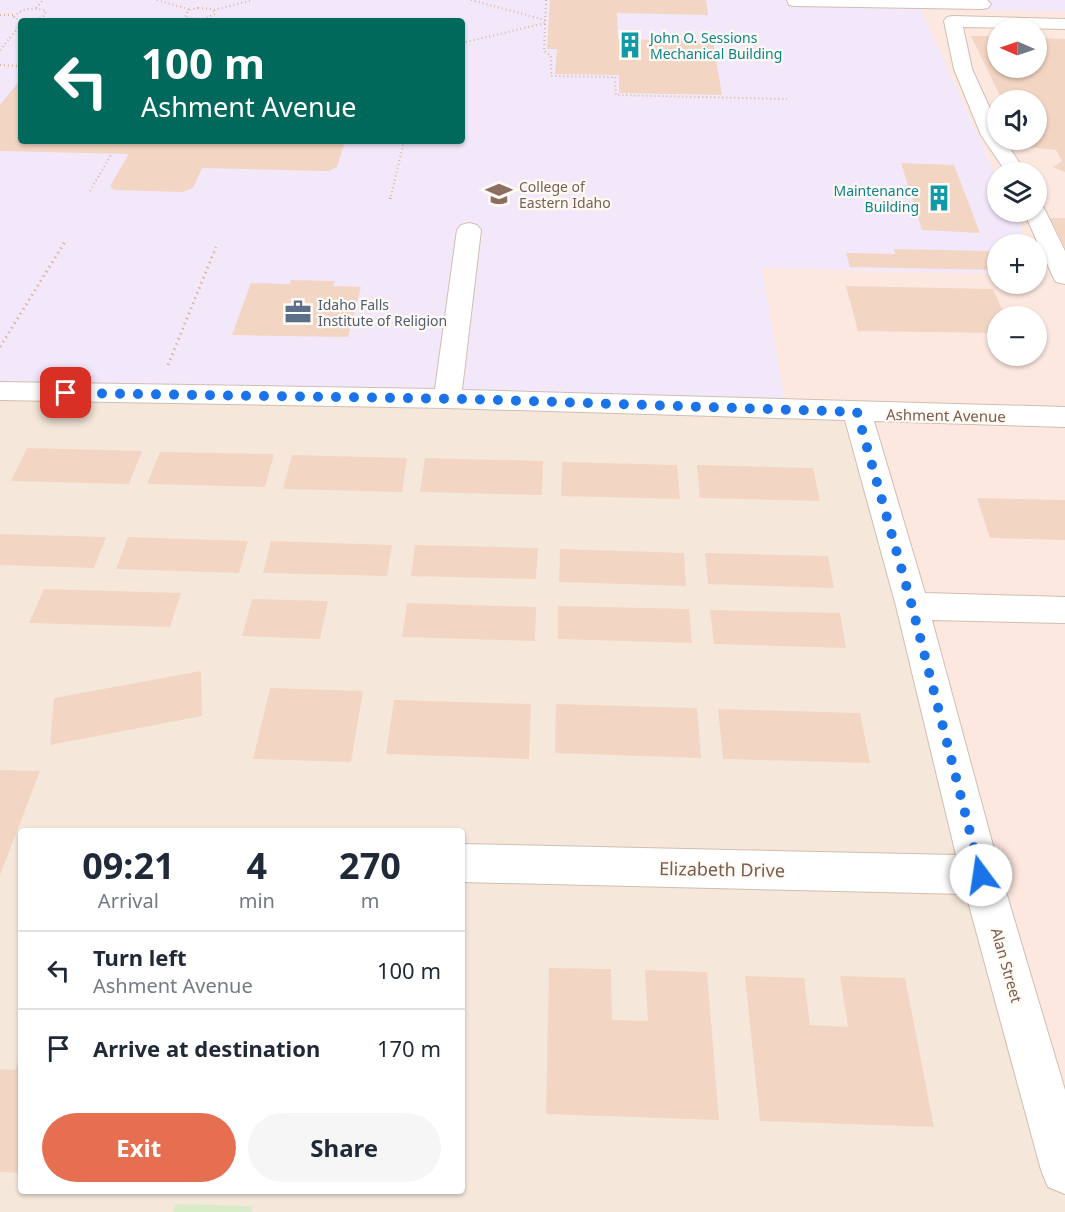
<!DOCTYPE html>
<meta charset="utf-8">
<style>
:root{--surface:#fff;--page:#f6f6f7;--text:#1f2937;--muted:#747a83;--line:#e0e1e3;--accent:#e76f51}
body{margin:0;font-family:"Noto Sans",sans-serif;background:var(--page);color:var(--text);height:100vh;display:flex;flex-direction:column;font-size:22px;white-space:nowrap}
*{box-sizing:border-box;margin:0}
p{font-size:20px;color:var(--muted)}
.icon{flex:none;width:33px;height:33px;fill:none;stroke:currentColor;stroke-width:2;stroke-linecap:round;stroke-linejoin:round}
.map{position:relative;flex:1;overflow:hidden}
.panel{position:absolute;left:18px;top:828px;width:447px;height:366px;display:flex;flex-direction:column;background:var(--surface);border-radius:6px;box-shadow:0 2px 4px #0004}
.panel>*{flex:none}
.guide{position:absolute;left:18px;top:18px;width:447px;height:126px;border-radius:6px;box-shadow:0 2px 4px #0004;background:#00695c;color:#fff;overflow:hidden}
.needle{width:39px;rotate:272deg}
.tools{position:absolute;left:987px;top:18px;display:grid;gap:12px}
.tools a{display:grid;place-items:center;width:60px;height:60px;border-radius:50%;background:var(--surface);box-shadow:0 2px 4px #0004;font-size:30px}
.pin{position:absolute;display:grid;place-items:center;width:51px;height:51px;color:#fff;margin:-26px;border-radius:12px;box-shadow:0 3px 9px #0006}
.me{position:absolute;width:66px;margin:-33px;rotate:346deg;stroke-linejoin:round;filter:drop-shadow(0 0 4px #0008)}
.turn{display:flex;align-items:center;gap:21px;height:126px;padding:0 24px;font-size:27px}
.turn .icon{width:78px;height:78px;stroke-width:2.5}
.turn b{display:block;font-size:42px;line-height:51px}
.eta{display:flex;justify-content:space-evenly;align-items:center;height:102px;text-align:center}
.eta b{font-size:36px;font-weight:700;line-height:42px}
.button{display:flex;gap:12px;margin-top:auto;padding:12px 24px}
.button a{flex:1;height:69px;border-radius:36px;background:var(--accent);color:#fff;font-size:24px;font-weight:700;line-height:69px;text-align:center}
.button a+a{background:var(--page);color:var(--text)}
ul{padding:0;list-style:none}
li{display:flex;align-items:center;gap:18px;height:78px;padding:0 24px;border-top:2px solid var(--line)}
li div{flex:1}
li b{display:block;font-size:22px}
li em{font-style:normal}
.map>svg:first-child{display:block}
.residential{fill:#f5e8da;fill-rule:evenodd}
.commercial{fill:#fde8e0;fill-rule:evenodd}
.education{fill:#f3e8fa;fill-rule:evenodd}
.green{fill:#d8ecc9}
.building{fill:#f3d5c3}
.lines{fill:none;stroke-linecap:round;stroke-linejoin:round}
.minor-casing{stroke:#d1beb0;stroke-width:2}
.path-far1{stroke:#d9b8a5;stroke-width:2;stroke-dasharray:1 3;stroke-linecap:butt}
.path{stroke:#d9b8a5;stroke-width:3;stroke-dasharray:1.5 4;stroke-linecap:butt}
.minor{fill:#fff;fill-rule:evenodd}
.route{stroke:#1a73e8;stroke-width:10;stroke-dasharray:0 18}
.labels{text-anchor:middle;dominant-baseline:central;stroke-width:4.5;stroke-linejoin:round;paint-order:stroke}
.far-culture-label{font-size:14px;fill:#0d838f;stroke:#fffaf3;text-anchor:start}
.far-education-label{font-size:14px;fill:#785e54;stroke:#fffaf3;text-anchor:start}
.far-service-label{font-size:14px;fill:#4e5e75;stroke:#fffaf3;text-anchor:start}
.street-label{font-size:15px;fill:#7a5c4d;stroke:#fffaf3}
.near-street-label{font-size:18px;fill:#7a5c4d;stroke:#fffaf3}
</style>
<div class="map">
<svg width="1065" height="1212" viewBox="0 0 1065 1212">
<rect width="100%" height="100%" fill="#fdf6ec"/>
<path class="residential" d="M0 391 857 412 1065 1169V1212H0ZM21 831H462V1191H21Z"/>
<path class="commercial" d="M920 8 1065 12V1170L857 412 786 409 762 268 997 274 998 284H1036L1037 275H1042L1037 262 1036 244H1029L1013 212H1036V172H998L997 177ZM998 28H1036V68H998ZM998 100H1036V140H998ZM998 316H1036V356H998Z"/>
<path class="education" d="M0 0H1065V12L921 9 997 177 998 212H1013L1029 244H998L997 274 762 268 786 409 0 391ZM21 21H462V141H21Z"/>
<polygon class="green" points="175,1204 253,1206 252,1212 173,1212"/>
<g class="building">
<polygon points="550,0 706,0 708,15 617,13 618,39 713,41 722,95 619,93 619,75 555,74 557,49 547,49"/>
<polygon points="971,36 998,36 998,68 1036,68 1036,38 1065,39 1065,172 1053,167 1062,161 1056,150 1029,147 1031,140 1036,140 1036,133 1045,133 1036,117 1036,100 1002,100"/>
<polygon points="21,79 21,141 345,141 337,167 328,171 202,168 193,188 182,192 114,190 110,186 129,154 0,151 0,105"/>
<polygon points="901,163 954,165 980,233 922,230"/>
<polygon points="1050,218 1065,218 1065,248"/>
<polygon points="894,249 989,251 997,270 850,267 846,253 895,254"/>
<polygon points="291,280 335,281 333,286 361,287 348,337 232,335 251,283 290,284"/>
<polygon points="846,286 993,289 1005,316 998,316 998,333 858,331"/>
<polygon points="27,448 142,451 129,484 11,481"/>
<polygon points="160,452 274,454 265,487 147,484"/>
<polygon points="292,455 407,458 402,492 283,489"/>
<polygon points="425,458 543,461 542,495 420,492"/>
<polygon points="562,462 677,465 680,499 561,496"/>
<polygon points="697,465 813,468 820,501 700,498"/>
<polygon points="977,498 1065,500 1065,540 990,538"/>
<polygon points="0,534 106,537 94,568 0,565"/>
<polygon points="128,537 248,541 239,573 116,569"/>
<polygon points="271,541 392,545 387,576 263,573"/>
<polygon points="415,545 538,548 536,579 411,576"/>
<polygon points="560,549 684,553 686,586 559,582"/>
<polygon points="705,553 828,556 834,588 708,584"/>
<polygon points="44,589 181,593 170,627 29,623"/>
<polygon points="252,599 328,601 320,639 242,636"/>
<polygon points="407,603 536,607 535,641 402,637"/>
<polygon points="558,606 689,609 692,643 558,639"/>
<polygon points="710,610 840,613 846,648 714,644"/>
<polygon points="201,671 202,716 50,745 54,698"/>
<polygon points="270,688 363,691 351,762 253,759"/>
<polygon points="394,700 531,704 529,759 386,754"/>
<polygon points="556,704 697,708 701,758 555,753"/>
<polygon points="718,709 860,713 870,763 723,759"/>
<polygon points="0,770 40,771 0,875"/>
<polygon points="549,968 611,969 612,1020 648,1021 645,970 707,972 719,1120 546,1114"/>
<polygon points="745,976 804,978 810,1025 848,1027 840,976 905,978 934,1127 760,1121"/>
<polygon points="21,1054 21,1173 0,1172 0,1069 15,1070"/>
</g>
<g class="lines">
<g class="minor-casing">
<g id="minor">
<polygon points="787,0 987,0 991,4 988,8 982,9 795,6 789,5"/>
<polygon points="953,16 1065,19 1065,29 963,27 972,69 998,126 998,140 1004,140 1026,172 1006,172 981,135 954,69 944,21 947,17"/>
<polygon points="1036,206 1043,207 1046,212 1065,251 1065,284 1056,282 1053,277 1024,212 1036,212"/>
<polygon points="469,223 477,225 481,230 462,390 1065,407 1065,427 874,421 925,593 1065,597 1065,623 932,620 1001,875 1065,1090 1065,1194 1048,1187 1041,1170 966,894 462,882 462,844 956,855 896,606 845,420 447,408 0,400 0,382 435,389 457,230 461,225"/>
</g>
</g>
<g class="path-far1">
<polyline points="157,0 191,10"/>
<polyline points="471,0 545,20"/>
<polyline points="546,0 544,51 551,56 551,76 615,77 616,95 787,99"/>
<polyline points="36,8 43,0"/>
<polygon points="198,8 212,9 215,14 201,20 185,17 189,10"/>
<polyline points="214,10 253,0"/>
<polyline points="0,15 14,15"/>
<path d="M21 21 14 17C23 7 34 7 46 11L43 17 30 21"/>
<polyline points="462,43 545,23"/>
<polyline points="0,50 21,24"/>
<polyline points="0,65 21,66"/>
<polyline points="90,191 111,155"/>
<polyline points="391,196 404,141"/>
</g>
<g class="path">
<polyline points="390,199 391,195"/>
<polyline points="0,347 66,240"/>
<polyline points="168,365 216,247"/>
</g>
<use href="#minor" class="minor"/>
</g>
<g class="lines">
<polyline class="route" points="66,393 467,399 857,412 912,606 981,875"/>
</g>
<defs>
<g id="building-bare" transform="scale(2.07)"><path d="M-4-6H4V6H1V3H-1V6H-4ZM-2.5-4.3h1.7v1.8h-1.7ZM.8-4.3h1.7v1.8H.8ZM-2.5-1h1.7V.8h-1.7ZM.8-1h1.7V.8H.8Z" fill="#0f9aa8" stroke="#fffaf3" stroke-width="2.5" paint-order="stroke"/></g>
<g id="university-bare" transform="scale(2.07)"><path d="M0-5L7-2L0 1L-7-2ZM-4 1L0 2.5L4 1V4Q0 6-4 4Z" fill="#8d6e63" stroke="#fffaf3" stroke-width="2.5" paint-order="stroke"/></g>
<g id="office-bare" transform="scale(2.07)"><path d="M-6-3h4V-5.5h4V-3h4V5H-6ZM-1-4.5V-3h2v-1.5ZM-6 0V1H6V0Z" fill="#5c6f8a" stroke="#fffaf3" stroke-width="2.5" paint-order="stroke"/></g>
</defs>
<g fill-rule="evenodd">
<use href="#building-bare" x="630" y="45"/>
<use href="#university-bare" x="499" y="194"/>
<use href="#building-bare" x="939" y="198"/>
<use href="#office-bare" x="298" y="312"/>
</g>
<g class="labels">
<g class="far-culture-label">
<text x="650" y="37">John O. Sessions<tspan x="650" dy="16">Mechanical Building</tspan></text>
<text x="919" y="190" text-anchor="end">Maintenance<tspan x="919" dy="16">Building</tspan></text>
</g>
<g class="far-education-label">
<text x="519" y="186">College of<tspan x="519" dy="16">Eastern Idaho</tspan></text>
</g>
<g class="far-service-label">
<text x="318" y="304">Idaho Falls<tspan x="318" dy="16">Institute of Religion</tspan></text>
</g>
<g class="street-label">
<text transform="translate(946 415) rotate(1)">Ashment Avenue</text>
<text transform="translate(1007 965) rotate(74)">Alan Street</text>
</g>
<g class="near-street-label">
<text transform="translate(722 869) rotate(1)">Elizabeth Drive</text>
</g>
</g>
</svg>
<div class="tools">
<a><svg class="needle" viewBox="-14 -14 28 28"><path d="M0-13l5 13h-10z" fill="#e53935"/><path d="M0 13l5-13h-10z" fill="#747a83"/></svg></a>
<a><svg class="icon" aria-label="sound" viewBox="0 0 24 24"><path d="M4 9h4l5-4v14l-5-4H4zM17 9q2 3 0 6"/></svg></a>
<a><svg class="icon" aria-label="layers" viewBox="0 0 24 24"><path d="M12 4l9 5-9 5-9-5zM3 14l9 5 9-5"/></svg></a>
<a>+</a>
<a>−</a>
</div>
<div class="pin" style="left:66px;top:393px;background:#d93025"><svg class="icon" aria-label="arrive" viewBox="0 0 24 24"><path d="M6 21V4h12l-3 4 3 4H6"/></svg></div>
<svg class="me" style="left:981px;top:875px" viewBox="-20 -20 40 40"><circle r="19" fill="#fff"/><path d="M0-13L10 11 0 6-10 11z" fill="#1a73e8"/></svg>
<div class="guide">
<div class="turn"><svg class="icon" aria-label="left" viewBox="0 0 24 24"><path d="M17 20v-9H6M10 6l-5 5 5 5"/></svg><div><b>100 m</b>Ashment Avenue</div></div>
</div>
<section class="panel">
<div class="eta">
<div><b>09:21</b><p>Arrival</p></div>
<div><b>4</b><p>min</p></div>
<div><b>270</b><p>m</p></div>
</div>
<ul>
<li><svg class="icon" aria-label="left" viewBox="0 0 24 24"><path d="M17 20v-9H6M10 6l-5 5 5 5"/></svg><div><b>Turn left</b><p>Ashment Avenue</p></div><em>100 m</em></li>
<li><svg class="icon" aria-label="arrive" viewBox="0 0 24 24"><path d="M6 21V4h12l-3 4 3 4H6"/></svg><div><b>Arrive at destination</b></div><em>170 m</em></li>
</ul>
<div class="button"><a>Exit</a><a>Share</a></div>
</section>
</div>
